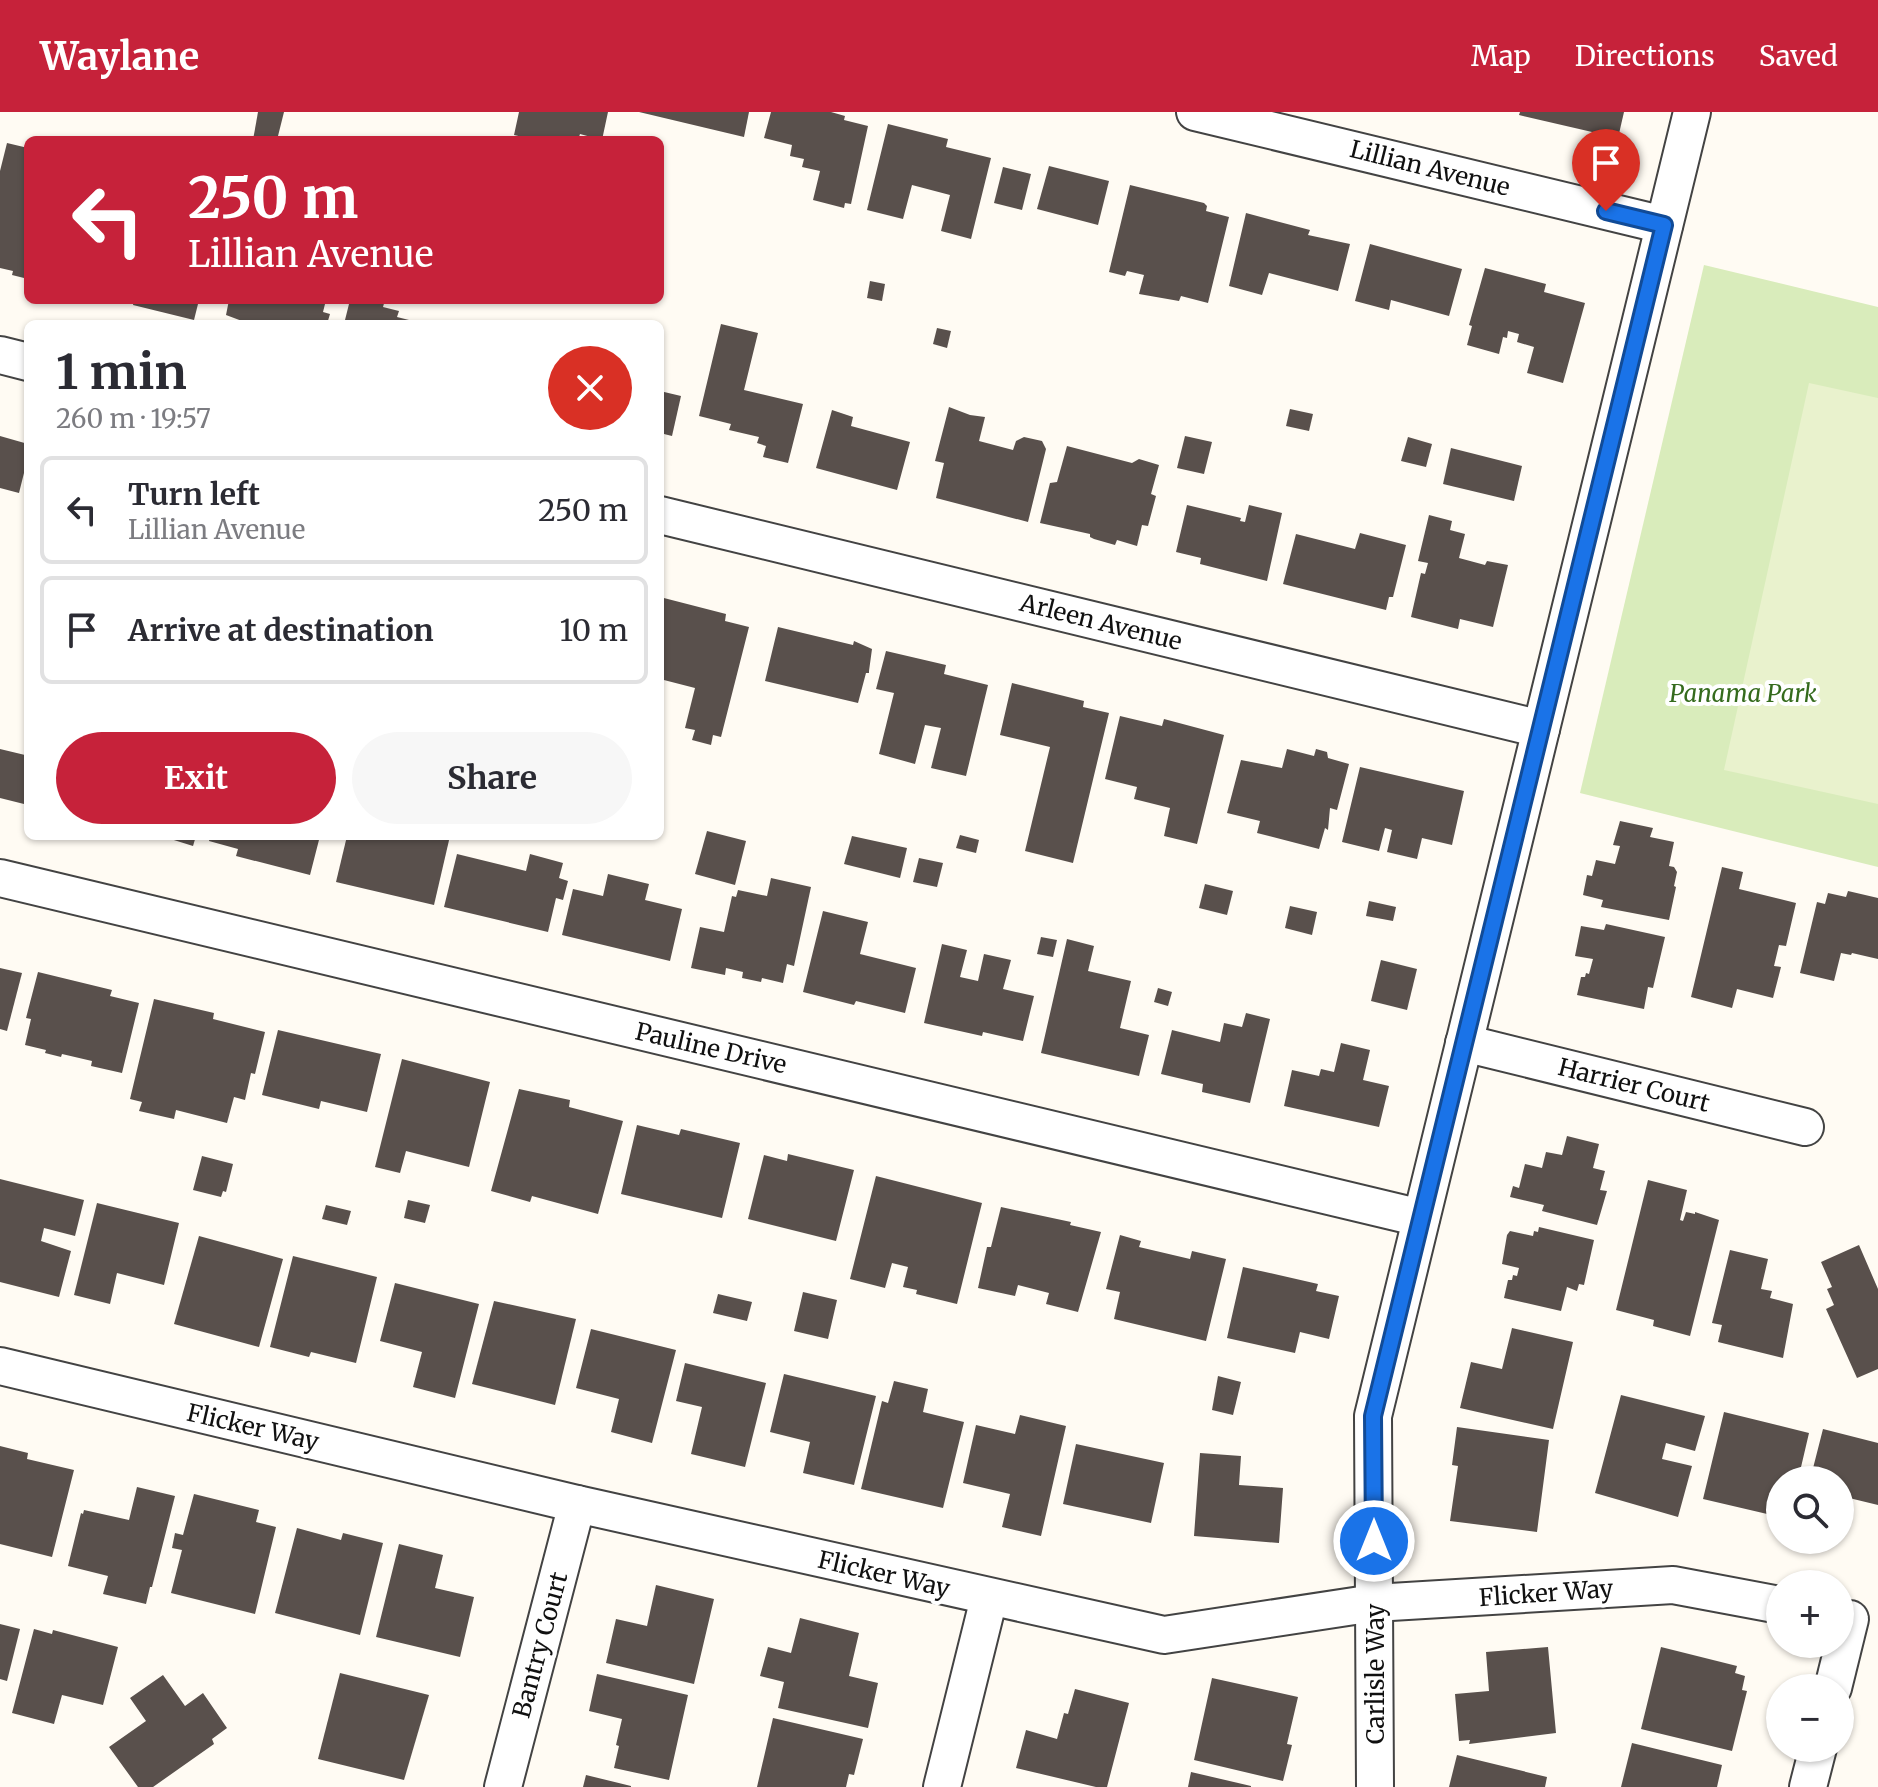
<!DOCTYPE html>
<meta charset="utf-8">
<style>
:root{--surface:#fff;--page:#f7f7f7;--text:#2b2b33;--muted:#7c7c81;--line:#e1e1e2;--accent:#c6223a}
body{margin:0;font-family:Merriweather,serif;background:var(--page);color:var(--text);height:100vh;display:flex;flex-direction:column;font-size:30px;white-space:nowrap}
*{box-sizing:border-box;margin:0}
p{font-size:26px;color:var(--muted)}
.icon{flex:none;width:44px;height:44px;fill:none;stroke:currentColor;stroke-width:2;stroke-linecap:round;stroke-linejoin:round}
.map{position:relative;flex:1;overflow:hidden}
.details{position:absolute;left:24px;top:208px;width:640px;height:520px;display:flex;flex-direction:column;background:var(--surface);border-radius:12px;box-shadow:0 2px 6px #0004}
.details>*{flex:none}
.banner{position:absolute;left:24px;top:24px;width:640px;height:168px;border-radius:12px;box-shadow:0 2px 6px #0004;background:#c6223a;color:#fff;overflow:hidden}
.fabs{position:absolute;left:1766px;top:1354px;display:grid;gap:16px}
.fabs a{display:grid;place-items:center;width:88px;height:88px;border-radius:50%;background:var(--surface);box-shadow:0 2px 6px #0004;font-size:40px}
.pin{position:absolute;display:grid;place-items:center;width:68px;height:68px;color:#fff;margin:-82px -34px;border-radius:50% 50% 50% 0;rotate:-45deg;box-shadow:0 0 8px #0007}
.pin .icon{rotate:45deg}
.me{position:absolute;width:88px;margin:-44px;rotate:0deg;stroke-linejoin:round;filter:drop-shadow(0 0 6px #0008)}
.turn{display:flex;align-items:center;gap:28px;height:168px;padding:0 32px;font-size:36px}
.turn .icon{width:104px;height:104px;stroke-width:2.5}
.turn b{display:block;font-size:56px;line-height:68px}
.round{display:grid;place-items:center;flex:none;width:84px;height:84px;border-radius:42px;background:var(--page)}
.summary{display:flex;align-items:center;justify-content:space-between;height:136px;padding:0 32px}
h1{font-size:48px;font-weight:700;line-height:60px}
.cta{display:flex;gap:16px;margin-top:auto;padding:16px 32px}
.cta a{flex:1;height:92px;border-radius:48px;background:var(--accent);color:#fff;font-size:32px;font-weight:700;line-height:92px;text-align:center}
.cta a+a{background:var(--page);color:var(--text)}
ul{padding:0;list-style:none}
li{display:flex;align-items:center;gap:24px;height:108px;margin:0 16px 12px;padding:0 16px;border:4px solid var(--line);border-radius:12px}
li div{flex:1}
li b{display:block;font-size:30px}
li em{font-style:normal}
header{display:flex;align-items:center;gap:48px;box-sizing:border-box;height:112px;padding:0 40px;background:var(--accent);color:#fff}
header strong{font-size:38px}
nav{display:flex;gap:44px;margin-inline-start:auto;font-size:28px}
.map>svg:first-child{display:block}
.green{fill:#d9ecbb}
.pitch{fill:#e9f2cd}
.building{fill:#59504c}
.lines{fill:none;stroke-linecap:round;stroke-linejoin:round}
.minor-casing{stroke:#434343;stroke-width:40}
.minor{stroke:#fff;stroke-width:36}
.route-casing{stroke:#114b97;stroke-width:20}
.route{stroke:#1a73e8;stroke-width:14}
.labels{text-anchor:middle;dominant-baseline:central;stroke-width:8;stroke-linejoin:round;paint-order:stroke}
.street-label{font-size:24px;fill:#101010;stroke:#fff}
.park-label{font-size:24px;font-style:italic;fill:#356b1d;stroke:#fff}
</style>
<header>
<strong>Waylane</strong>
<nav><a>Map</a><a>Directions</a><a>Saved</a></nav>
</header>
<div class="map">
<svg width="1878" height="1675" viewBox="0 0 1878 1675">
<rect width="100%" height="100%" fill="#fffbf3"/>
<polygon class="green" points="1704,153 1878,195 1878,755 1580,681"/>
<polygon class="pitch" points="1809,271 1878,286 1878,692 1724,658"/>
<g class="building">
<polygon points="258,0 284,0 277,28 253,28"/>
<polygon points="519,0 608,0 602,28 580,22 578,28 536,28 514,23"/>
<polygon points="639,0 749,0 744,25"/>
<polygon points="771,0 831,0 845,4 844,8 868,14 851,92 845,91 844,96 813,88 820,59 802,55 804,47 790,44 792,33 764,26"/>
<polygon points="1520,0 1624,0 1618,26 1519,3"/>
<polygon points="888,12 948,27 946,35 991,46 971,127 941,119 950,83 912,73 903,107 867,98"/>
<polygon points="7,31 28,36 28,167 12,163 13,159 0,156 0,59"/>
<polygon points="1049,54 1109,69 1098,113 1037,97"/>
<polygon points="1003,55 1031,62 1022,98 994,91"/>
<polygon points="1130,73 1204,91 1207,94 1206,99 1229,105 1208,191 1181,184 1179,189 1139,182 1144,163 1127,159 1125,164 1109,160"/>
<polygon points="1246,101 1310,118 1308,123 1350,132 1338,179 1269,161 1262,183 1229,174"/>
<polygon points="1370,132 1462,157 1449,204 1391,188 1389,198 1355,189"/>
<polygon points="1485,156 1546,172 1544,180 1585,191 1563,271 1527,261 1534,235 1517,230 1519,222 1508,219 1507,226 1503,225 1499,242 1467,233 1472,214 1469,213"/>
<polygon points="870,169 885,172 882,189 867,186"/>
<polygon points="134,188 199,188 194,208 133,193"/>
<polygon points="229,188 326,188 323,200 330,202 327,212 250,212 226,203"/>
<polygon points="350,188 385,188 383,195 399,199 397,205 413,209 412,212 344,212"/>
<polygon points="721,212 758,221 744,278 803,292 788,351 763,345 766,334 757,331 759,325 729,318 731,312 699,304"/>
<polygon points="937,216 951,219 947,236 933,232"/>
<polygon points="660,279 681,284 672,324 660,321"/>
<polygon points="949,295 970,303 985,305 979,329 1013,338 1016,329 1024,325 1042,329 1046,337 1028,410 936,386 944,351 935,349"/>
<polygon points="1290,297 1313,302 1309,319 1286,314"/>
<polygon points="832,298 853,305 851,314 910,330 897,378 816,356"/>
<polygon points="0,324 28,332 28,345 19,381 0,376"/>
<polygon points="1185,324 1212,330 1204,362 1177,356"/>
<polygon points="1408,325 1432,332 1426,355 1401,349"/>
<polygon points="1067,334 1132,351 1139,347 1159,353 1151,382 1156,384 1148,414 1142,413 1137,434 1117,428 1115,433 1094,427 1090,425 1090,422 1040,411 1050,371 1057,370"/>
<polygon points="1451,336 1522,354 1514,389 1443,372"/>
<polygon points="1187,393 1241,406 1240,409 1245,410 1249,393 1282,401 1267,469 1200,452 1201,446 1176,440"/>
<polygon points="1429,403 1452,409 1450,418 1465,422 1459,446 1485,453 1487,449 1508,453 1493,515 1460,507 1458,517 1411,505 1421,461 1425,462 1428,451 1418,449"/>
<polygon points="1360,421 1406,433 1393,485 1389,485 1386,498 1283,472 1296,422 1355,437"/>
<polygon points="660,485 726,502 725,509 749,515 721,625 713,623 711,633 692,628 695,618 685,616 695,576 660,567"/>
<polygon points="778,515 853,533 854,529 872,537 869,559 869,561 866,561 858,591 765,569"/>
<polygon points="886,539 946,553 944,562 988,573 966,664 931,656 941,616 925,613 915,652 879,642 894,581 876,577"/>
<polygon points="1012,571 1084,589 1083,595 1109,601 1073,751 1025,739 1050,635 1000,623"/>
<polygon points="1120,604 1162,614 1164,607 1224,623 1197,732 1164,724 1170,696 1134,687 1137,675 1105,667"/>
<polygon points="27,635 28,693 0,686 0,637 25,643"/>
<polygon points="1287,637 1314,644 1316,637 1327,640 1328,646 1349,652 1337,698 1330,696 1328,718 1325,716 1319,737 1257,721 1260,709 1227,701 1241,648 1282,656"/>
<polygon points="1360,655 1464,679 1452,733 1422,726 1417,747 1387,740 1392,718 1385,716 1379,739 1342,730"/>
<polygon points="1620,709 1653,716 1650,725 1674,730 1669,754 1674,755 1677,760 1674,774 1676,775 1669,808 1601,795 1603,788 1583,783 1587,763 1592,764 1596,748 1615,752 1620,734 1613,733"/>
<polygon points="707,719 746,729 735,773 695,762"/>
<polygon points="960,723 979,728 976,741 956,736"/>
<polygon points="161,724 196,724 193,734"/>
<polygon points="210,724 320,724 310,763 236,744 238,737 209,729"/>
<polygon points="347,724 450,724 434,793 336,770"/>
<polygon points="852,724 907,736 900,766 844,752"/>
<polygon points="457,742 526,759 530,742 563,751 559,766 568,769 563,788 556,786 548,820 444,795"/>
<polygon points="919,746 943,751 937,775 913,770"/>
<polygon points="1722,755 1743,760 1739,777 1796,791 1786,834 1779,833 1774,854 1781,855 1773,886 1737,877 1732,896 1691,885"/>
<polygon points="608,762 649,772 645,788 682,797 670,849 562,823 573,777 603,784"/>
<polygon points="771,766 811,775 794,854 787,852 783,871 762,866 761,870 742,866 743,860 726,856 725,863 691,856 700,815 724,820 732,784 736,785 738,778 767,784"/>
<polygon points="1205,772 1233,779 1227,803 1199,796"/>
<polygon points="1848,779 1878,786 1878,847 1852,841 1851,843 1841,841 1834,869 1800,861 1817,790 1825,792 1828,781 1846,785"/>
<polygon points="1369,789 1396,795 1393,809 1366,804"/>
<polygon points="1290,794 1317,800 1312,823 1285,816"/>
<polygon points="823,799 868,810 860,842 916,856 905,901 856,889 854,893 803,880"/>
<polygon points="1606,812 1665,825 1653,876 1648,875 1644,897 1577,883 1581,865 1585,865 1586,861 1589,862 1593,847 1575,844 1581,814 1604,818"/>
<polygon points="1041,825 1057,828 1053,845 1037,842"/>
<polygon points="1067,827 1094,834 1088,859 1131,869 1120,916 1149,923 1139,964 1041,941"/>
<polygon points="942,832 967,838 960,865 978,869 984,842 1011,848 1003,877 1034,884 1023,929 983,920 982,924 924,911"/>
<polygon points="1381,848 1417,857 1407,898 1371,889"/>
<polygon points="0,856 22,861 7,919 0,917"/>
<polygon points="38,860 112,878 110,884 139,891 122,961 91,954 92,949 62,942 61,945 45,941 46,938 25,933 31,907 26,906"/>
<polygon points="1158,876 1172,880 1168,894 1154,890"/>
<polygon points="154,887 214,901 213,907 265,920 255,962 251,961 245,988 234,985 227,1011 176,998 174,1007 139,999 142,990 130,987"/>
<polygon points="1246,901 1270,907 1250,991 1202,980 1203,972 1161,962 1172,918 1220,930 1224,911 1242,915"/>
<polygon points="278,918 381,942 367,1000 321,989 319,997 262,983"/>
<polygon points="1341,931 1370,938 1363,968 1389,974 1379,1015 1284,994 1292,958 1319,964 1321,957 1334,960"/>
<polygon points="402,947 490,970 469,1055 406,1039 400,1061 375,1055"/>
<polygon points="519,977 570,988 569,995 623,1009 598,1102 532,1084 530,1090 491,1079"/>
<polygon points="637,1013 679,1023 681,1017 740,1031 722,1106 621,1082"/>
<polygon points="1567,1024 1599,1032 1593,1056 1605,1059 1600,1078 1607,1079 1597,1113 1542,1099 1544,1093 1510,1085 1513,1074 1519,1076 1525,1052 1542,1056 1546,1040 1562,1043"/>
<polygon points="788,1042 854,1058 836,1129 748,1107 764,1043 787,1049"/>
<polygon points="202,1044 233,1052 226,1080 223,1079 221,1085 193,1078"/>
<polygon points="876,1064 982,1091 957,1192 916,1182 917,1178 903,1175 908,1155 892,1151 885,1176 850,1167"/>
<polygon points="0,1067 84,1088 75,1124 44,1116 41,1129 71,1139 59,1185 0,1170"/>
<polygon points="1648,1068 1687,1078 1680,1108 1683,1109 1686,1100 1695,1102 1695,1100 1719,1108 1690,1224 1653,1214 1654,1208 1616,1198"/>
<polygon points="408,1088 430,1093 425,1111 404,1106"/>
<polygon points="97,1091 179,1111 164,1173 117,1161 110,1192 74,1183"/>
<polygon points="326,1093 351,1099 347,1113 322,1107"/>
<polygon points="1001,1095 1071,1110 1070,1113 1101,1120 1078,1200 1046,1192 1049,1181 1018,1173 1015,1184 978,1176 987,1135 991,1135"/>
<polygon points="1539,1115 1594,1128 1584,1173 1579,1172 1577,1179 1567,1175 1561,1199 1504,1186 1508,1168 1512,1168 1513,1163 1517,1164 1519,1156 1502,1152 1507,1123 1510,1119 1533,1124 1534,1119 1538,1120"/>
<polygon points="1120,1123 1141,1129 1139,1135 1190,1147 1192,1139 1226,1147 1206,1229 1114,1207 1120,1180 1106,1177"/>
<polygon points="199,1124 283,1147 259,1235 174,1212"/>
<polygon points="1859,1133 1878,1177 1878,1257 1857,1266 1826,1197 1834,1193 1827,1177 1832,1175 1821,1150"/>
<polygon points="1730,1138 1768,1147 1761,1177 1772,1179 1770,1186 1793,1192 1783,1246 1718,1230 1722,1213 1712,1211"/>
<polygon points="293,1144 377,1165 356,1251 311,1240 309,1245 270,1235"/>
<polygon points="1243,1155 1318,1172 1316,1179 1339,1184 1329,1227 1300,1220 1295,1241 1227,1226"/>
<polygon points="395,1171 479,1192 455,1286 413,1275 422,1240 380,1229"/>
<polygon points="803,1180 837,1188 828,1227 794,1219"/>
<polygon points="718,1182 752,1190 747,1209 713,1201"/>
<polygon points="494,1189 576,1207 555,1293 472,1272"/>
<polygon points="1512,1216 1573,1230 1553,1317 1460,1296 1471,1250 1502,1257"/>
<polygon points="591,1217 676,1238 652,1331 611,1320 619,1287 576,1276"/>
<polygon points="685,1251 766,1271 745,1355 691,1342 702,1295 676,1289"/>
<polygon points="784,1262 876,1284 854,1373 803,1361 810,1330 770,1320"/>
<polygon points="1218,1264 1241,1270 1233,1303 1212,1298"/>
<polygon points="894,1269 928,1277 923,1300 964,1310 943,1396 861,1377 882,1289 888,1291"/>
<polygon points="1621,1283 1705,1304 1695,1339 1666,1331 1662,1347 1692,1354 1678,1405 1595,1381"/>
<polygon points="1724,1300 1809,1321 1798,1368 1780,1368 1780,1405 1703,1387"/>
<polygon points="1020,1303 1066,1314 1041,1424 1002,1415 1010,1382 963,1371 976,1313 1015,1322"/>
<polygon points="1457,1315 1549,1328 1537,1420 1450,1409 1458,1354 1452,1353"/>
<polygon points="1823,1317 1878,1331 1878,1393 1845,1385 1840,1400 1840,1368 1810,1368"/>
<polygon points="1076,1332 1164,1351 1151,1411 1063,1392"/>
<polygon points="0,1334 28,1341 27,1347 74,1358 52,1445 0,1432"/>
<polygon points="1200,1341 1241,1344 1239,1373 1283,1376 1279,1431 1194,1424"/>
<polygon points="137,1375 175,1384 152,1475 150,1475 146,1492 103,1482 108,1464 68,1454 81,1401 83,1402 84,1398 129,1408"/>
<polygon points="194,1382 259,1398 256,1410 276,1415 255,1502 171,1481 182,1438 172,1436 175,1421 183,1423"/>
<polygon points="297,1416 341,1428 343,1421 383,1431 360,1523 275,1501"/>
<polygon points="399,1432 443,1443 435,1476 474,1485 460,1545 376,1525"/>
<polygon points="656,1473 714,1487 694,1572 606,1551 616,1507 647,1514"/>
<polygon points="800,1506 859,1521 849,1564 878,1571 868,1616 778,1596 784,1570 760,1564 768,1535 791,1541"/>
<polygon points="0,1512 20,1517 7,1569 0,1567"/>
<polygon points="34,1517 52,1522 53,1518 118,1535 103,1593 62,1583 54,1612 12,1601"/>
<polygon points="1548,1535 1556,1621 1469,1632 1470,1628 1459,1629 1455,1582 1489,1579 1486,1540"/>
<polygon points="1661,1535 1737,1554 1735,1561 1745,1564 1742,1578 1747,1579 1732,1639 1641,1617"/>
<polygon points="340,1561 429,1583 404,1668 318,1647"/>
<polygon points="597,1562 688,1583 669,1668 614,1656 619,1634 616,1633 622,1607 589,1599"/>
<polygon points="163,1563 185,1594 203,1581 227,1616 212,1627 214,1632 153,1675 138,1675 109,1635 146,1609 130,1586"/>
<polygon points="1212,1566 1298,1585 1287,1632 1292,1633 1283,1669 1194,1648"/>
<polygon points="1075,1577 1129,1591 1107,1675 1096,1675 1016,1656 1026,1618 1057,1627 1064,1601 1068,1602"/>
<polygon points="773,1606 863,1627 854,1663 849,1662 846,1675 757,1675"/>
<polygon points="1632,1631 1722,1653 1717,1675 1621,1675"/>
<polygon points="1457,1643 1547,1665 1545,1675 1449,1675"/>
<polygon points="1191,1660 1251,1674 1251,1675 1188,1675"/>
<polygon points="586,1663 631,1674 631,1675 583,1675"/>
</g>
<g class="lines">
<g class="minor-casing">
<g id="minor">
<polyline points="1195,0 1664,113"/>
<polyline points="0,243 28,250"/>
<polyline points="660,403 1541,617"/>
<polyline points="0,766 1421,1106"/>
<polyline points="1464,931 1805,1015"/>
<polyline points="0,1254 577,1392 1164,1523 1374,1491 1673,1473 1780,1493"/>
<polyline points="1833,1576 1850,1507"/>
<polyline points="503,1675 577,1392"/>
<polyline points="942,1675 989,1486"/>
<polyline points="1375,1675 1373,1304 1692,0"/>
<polyline points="1808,1675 1818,1636"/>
</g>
</g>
<use href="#minor" class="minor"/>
</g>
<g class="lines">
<g class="route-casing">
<polyline id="route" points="1374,1429 1373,1304 1664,113 1606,99"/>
</g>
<use href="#route" class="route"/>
</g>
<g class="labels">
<g class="street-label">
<text transform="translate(1430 56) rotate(14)">Lillian Avenue</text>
<text transform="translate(1101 510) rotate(14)">Arleen Avenue</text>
<text transform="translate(711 936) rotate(13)">Pauline Drive</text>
<text transform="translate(1634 973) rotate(14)">Harrier Court</text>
<text transform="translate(253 1315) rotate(13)">Flicker Way</text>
<text transform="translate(884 1462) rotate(13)">Flicker Way</text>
<text transform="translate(1546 1481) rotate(-4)">Flicker Way</text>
<text transform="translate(540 1533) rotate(-75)">Bantry Court</text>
<text transform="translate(1375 1562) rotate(-90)">Carlisle Way</text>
</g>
<g class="park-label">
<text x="1743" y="581">Panama Park</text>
</g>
</g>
</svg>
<div class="fabs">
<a><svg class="icon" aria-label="search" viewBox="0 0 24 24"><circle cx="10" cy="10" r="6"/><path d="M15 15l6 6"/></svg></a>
<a>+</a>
<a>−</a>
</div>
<div class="pin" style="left:1606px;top:99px;background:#d93025"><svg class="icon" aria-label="arrive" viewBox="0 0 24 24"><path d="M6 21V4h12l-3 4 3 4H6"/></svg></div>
<svg class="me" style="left:1374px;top:1429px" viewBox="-20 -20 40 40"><circle r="17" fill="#1a73e8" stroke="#fff" stroke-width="3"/><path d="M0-11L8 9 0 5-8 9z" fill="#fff"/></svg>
<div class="banner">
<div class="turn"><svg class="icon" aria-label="left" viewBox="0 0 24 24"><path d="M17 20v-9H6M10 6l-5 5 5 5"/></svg><div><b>250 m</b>Lillian Avenue</div></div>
</div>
<section class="details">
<div class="summary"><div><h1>1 min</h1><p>260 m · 19:57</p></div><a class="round" style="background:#d93025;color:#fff"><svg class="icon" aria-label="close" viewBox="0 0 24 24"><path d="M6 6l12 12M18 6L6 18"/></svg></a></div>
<ul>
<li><svg class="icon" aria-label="left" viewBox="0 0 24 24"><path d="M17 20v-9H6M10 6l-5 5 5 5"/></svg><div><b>Turn left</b><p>Lillian Avenue</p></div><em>250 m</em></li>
<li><svg class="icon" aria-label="arrive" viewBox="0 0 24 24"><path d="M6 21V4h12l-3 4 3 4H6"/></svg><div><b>Arrive at destination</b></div><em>10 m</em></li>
</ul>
<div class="cta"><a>Exit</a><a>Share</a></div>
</section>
</div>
